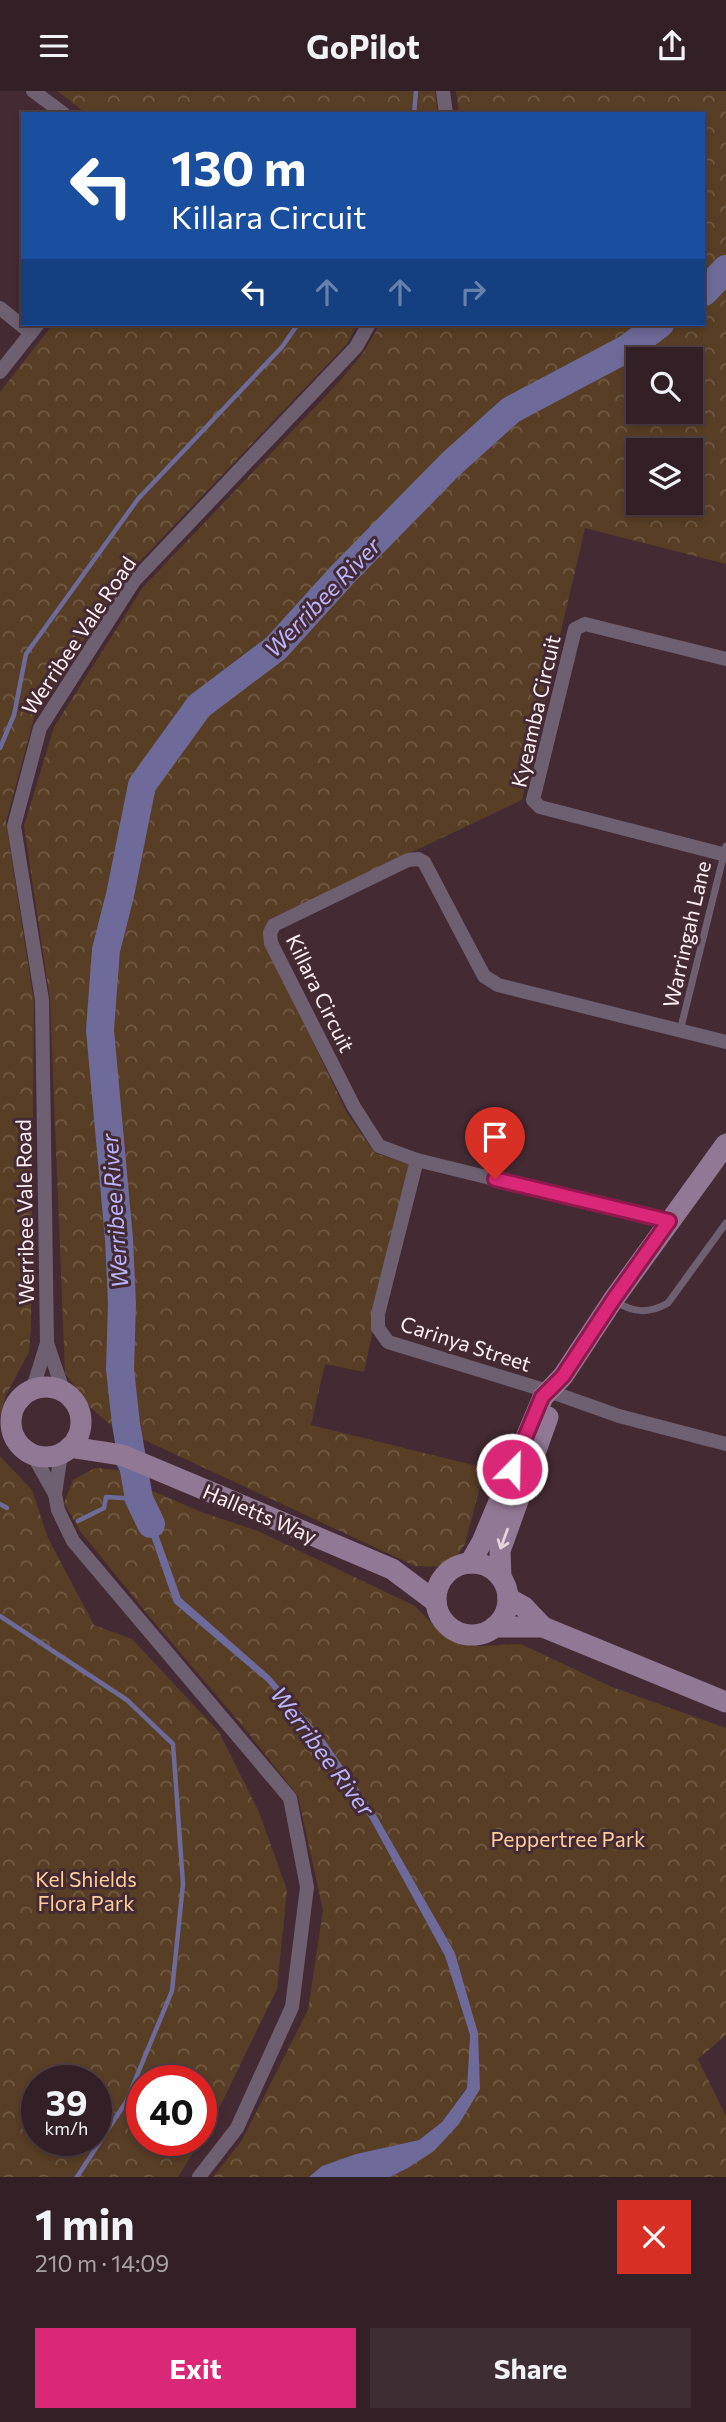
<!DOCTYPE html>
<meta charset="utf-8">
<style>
:root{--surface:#332026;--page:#3e2d32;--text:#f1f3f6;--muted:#a9a3a7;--line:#4e3e43;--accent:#db2777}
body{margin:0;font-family:Commissioner,sans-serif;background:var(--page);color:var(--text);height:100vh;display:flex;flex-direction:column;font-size:26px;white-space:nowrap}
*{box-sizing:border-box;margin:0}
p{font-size:23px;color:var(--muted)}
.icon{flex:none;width:38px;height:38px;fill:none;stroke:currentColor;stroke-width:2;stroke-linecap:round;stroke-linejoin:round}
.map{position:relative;height:2086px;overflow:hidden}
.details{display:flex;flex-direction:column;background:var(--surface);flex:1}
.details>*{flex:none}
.guide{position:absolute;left:21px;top:21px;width:684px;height:214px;border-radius:0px;box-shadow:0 4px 10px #0003,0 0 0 2px var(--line);background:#1a4fa0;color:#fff;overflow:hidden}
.fabs{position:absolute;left:626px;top:256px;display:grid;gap:14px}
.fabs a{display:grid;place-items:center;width:77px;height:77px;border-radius:0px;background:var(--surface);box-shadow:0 4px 10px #0003,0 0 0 2px var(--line);font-size:35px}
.speed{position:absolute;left:21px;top:1974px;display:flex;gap:14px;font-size:35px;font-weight:700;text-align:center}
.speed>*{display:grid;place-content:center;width:91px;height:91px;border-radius:50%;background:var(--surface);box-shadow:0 4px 10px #0003,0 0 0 2px var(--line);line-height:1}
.speed small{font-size:18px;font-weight:400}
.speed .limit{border:10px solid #d22;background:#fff;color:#111}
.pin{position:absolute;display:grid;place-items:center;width:60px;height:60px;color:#fff;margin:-72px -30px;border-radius:50% 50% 50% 0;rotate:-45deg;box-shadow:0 0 7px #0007}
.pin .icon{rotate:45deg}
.me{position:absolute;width:77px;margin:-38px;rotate:23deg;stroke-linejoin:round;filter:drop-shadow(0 0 5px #0008)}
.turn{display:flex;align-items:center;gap:24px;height:147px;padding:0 35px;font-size:32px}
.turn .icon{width:91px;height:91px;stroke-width:2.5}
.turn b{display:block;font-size:49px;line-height:60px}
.lanes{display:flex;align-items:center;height:66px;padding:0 35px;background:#0003;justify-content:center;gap:35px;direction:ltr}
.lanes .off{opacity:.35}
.round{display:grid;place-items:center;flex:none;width:74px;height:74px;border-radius:0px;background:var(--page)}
.summary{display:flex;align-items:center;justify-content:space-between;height:119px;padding:0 35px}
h1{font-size:42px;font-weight:700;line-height:52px}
.cta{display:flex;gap:14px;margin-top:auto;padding:14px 35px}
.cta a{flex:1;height:80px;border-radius:0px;background:var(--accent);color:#fff;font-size:28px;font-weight:700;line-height:80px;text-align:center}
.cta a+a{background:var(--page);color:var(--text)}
header{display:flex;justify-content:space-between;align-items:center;height:91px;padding:0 35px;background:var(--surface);font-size:32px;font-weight:700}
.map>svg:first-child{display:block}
.park{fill:url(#park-crowns);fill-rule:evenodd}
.water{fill:#6e6a9a}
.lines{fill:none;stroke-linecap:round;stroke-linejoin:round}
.stream{stroke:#6e6a9a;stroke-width:4.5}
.river{stroke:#6e6a9a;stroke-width:28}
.lane{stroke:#6f6071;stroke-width:7}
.street{stroke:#6f6071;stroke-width:14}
.secondary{stroke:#917894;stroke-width:21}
.oneway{stroke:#e4d2dc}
.route-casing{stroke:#8e194d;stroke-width:18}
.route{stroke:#db2777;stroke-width:12}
.labels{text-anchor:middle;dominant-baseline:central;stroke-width:6;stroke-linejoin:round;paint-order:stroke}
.street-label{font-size:21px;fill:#fff0f4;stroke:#442a33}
.park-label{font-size:21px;fill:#fece9d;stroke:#442a33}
.water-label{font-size:23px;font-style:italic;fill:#bbb4fe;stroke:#442a33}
</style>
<header><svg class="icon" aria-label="menu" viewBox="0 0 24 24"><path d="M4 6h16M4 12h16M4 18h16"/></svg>GoPilot<svg class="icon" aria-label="share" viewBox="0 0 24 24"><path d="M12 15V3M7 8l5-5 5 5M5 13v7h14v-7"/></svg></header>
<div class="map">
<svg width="726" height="2086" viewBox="0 0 726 2086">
<defs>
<pattern id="park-crowns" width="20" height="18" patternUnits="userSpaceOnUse" patternTransform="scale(1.75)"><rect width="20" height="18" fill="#583e24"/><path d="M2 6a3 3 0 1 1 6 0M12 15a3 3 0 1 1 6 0" fill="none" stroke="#715a44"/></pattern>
</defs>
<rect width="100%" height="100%" fill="#442a33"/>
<g class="park">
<polygon points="57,0 435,0 438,23 87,23"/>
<path d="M456 0H726V473L585 437 522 709 270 828 264 849 347 1022 375 1062 409 1073 364 1281 325 1273 311 1334 485 1377 465 1453 458 1464 445 1476 415 1475 108 1332 90 1316 65 1282 50 909 24 735 54 636 143 496 339 291 363 262 380 233H704V23H459ZM639 268H691V320H639ZM639 359H691V411H639Z"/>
<polygon points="53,233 358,233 346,254 124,487 34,627 6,731 34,911 31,1236 29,1261 6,1304 0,1325 0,301"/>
<path d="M0 1365 32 1399 48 1447 94 1534 132 1548 219 1641 259 1721 287 1799 277 1898 212 2032 201 2049V1990H142V2049H201L178 2086H0ZM37 1990H96V2049H37Z"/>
<polygon points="95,1377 119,1379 145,1428 174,1512 267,1591 319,1653 370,1728 445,1865 470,1944 467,1996 442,2031 419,2049 356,2063 322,2075 309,2086 213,2086 242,2049 308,1919 323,1819 298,1705 246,1639 149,1525 80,1440 64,1412 73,1389"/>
<polygon points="134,1392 204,1422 258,1440 415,1515 443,1544 478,1555 521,1553 612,1596 726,1637 726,1944 698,1968 726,2025 726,2086 390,2086 408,2077 459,2033 478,1942 455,1862 374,1720 324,1648 270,1585 181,1507 152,1426"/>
</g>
<polygon class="water" points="121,1367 152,1426 181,1507 270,1585 324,1648 374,1720 455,1862 478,1942 480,1998 459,2033 434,2060 408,2077 390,2086 309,2086 322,2075 356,2063 419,2049 442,2031 467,1997 470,1944 445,1865 370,1728 319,1653 267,1591 174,1512 145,1428 114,1369"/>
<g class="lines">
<g class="stream">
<polyline points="414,23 416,0"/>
<polyline points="0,657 14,624 26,563 138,408 282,256 298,233"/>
<polyline points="0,1413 7,1417"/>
<polyline points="78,1430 104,1417 106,1406 138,1408"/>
<polyline points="0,1525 127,1609 173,1653 183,1793 172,1900 126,2011 77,2086"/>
</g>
<g class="river">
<polyline points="704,201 726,178"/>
<polyline points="151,1433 139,1408 126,1333 120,1278 122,1213 119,1148 100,939 106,859 120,804 142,694 199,615 276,557 342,484 451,373 511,319 628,257 660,233"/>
</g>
<g class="lane">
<polyline points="680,940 726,755"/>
<path d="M615 1210C633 1222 649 1223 668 1212L726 1132"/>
</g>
<g class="street">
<polyline points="33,0 64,23"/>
<polyline points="443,0 446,23"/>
<polyline points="0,217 31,242"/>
<polyline points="0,281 38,233"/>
<polyline points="726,568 585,533 575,538 533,709 540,716 726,764"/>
<polyline points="417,1069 378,1223 378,1237 388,1251 557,1303 619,1325 726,1353"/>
<polyline points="669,1131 417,1069 379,1055 363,1030 354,1016 271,852 270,842 274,834 408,769 418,768 424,771 484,885 498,894 726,951"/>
<polyline points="47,1252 64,1302"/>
<polyline points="32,1300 47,1252 42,909 14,735 40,637 134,490 356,256 369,233"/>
<polyline points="33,1364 55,1403 58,1419 73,1450 290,1707 307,1796 292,1916 237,2037 199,2086"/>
<polyline points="55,1403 61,1363"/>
</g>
<g class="secondary">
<circle cx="46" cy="1331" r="35"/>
<polyline points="70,1356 122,1364 227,1408 392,1478 436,1511"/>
<polyline points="470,1472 482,1451 543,1306 563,1285 613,1209 726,1053"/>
<circle cx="472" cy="1508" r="36"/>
<polyline points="501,1486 500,1460 548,1326"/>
<polyline points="508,1507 524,1516 543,1536"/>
<polyline points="494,1536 543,1536 726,1611"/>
</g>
</g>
<defs><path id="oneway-shaft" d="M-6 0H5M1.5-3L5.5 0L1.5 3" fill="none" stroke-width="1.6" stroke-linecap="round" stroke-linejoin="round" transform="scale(1.75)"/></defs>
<use class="oneway" href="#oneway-shaft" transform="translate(504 1448) rotate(110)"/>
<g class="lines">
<g class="route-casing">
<polyline id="route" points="495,1088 669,1130 613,1209 563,1285 542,1306 512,1378"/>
</g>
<use href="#route" class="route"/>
</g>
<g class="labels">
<g class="street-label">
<text transform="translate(78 544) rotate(-56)">Werribee Vale Road</text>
<text transform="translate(535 620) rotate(-77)">Kyeamba Circuit</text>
<text transform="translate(686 843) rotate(-77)">Warringah Lane</text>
<text transform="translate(321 902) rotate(64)">Killara Circuit</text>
<text transform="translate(24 1121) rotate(-91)">Werribee Vale Road</text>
<text transform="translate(466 1252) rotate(18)">Carinya Street</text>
<text transform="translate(260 1422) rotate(23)">Halletts Way</text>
</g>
<g class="park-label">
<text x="568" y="1747">Peppertree Park</text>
<text x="86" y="1787">Kel Shields<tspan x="86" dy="24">Flora Park</tspan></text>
</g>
<g class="water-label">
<text transform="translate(322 506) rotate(-46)">Werribee River</text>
<text transform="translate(114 1120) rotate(-94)">Werribee River</text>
<text transform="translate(323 1660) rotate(53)">Werribee River</text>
</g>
</g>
</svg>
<div class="fabs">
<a><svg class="icon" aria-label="search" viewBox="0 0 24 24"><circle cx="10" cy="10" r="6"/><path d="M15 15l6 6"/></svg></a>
<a><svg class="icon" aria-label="layers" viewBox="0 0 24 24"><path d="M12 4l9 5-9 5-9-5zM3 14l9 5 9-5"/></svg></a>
</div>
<div class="speed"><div>39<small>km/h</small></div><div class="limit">40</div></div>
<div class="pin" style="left:495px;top:1088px;background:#d93025"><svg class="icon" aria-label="arrive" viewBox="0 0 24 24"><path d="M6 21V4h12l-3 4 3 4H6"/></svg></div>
<svg class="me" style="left:512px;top:1378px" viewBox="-20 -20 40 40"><circle r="17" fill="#db2777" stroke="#fff" stroke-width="3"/><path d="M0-11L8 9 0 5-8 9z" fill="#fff"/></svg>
<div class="guide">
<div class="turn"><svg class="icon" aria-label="left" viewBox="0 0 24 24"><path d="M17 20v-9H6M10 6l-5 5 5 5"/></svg><div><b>130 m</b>Killara Circuit</div></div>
<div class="lanes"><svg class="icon" aria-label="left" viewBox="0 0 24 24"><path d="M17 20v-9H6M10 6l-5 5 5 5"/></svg><svg class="icon off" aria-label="ahead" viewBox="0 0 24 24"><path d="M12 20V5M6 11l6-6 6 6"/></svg><svg class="icon off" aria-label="ahead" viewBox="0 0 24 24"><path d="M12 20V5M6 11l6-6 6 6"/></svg><svg class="icon off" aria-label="right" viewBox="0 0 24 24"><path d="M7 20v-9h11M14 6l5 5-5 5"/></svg></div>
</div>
</div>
<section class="details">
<div class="summary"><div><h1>1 min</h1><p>210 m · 14:09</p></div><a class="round" style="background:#d93025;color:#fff"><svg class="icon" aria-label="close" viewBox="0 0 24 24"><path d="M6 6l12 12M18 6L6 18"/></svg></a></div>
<div class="cta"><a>Exit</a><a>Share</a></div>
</section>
